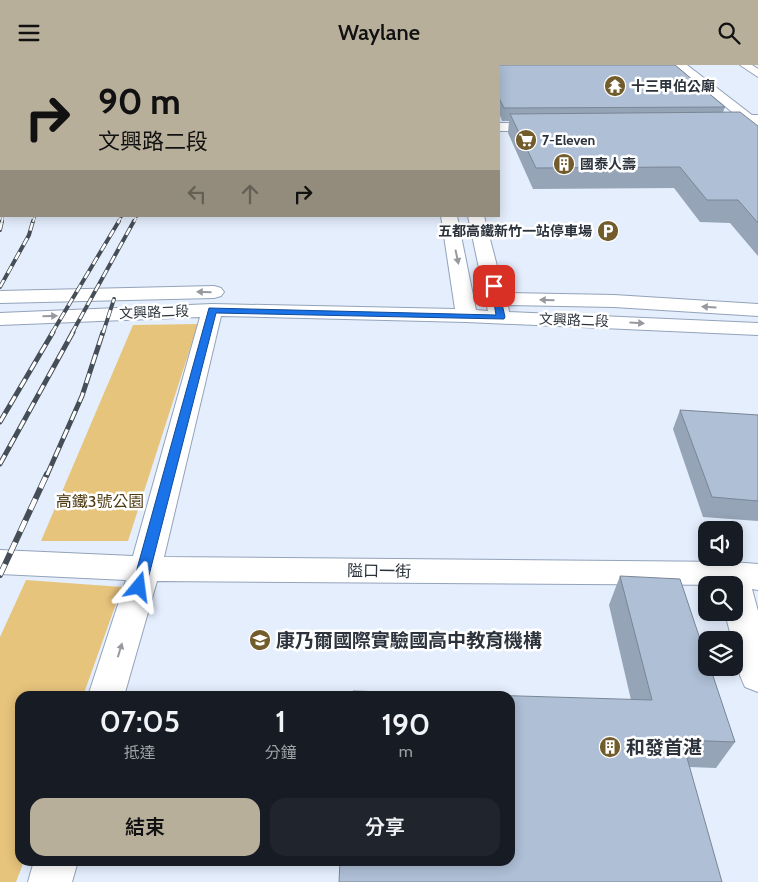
<!DOCTYPE html>
<html lang="zh-TW">
<meta charset="utf-8">
<style>
:root{--surface:#171b24;--page:#20242c;--text:#f1f3f6;--muted:#9ea1a6;--accent:#b8af9b}
body{margin:0;font-family:Cabin,"Noto Sans TC",sans-serif;background:var(--page);color:var(--text);height:100vh;display:flex;flex-direction:column;font-size:19px;white-space:nowrap}
*{box-sizing:border-box;margin:0}
p{font-size:16px;color:var(--muted)}
.icon{flex:none;width:28px;height:28px;fill:none;stroke:currentColor;stroke-width:2;stroke-linecap:round;stroke-linejoin:round}
.map{position:relative;flex:1;overflow:hidden}
.panel{position:absolute;left:15px;top:626px;width:500px;height:175px;display:flex;flex-direction:column;background:var(--surface);border-radius:15px;box-shadow:0 2px 12px #0003}
.panel>*{flex:none}
.guide{position:absolute;left:0px;top:0px;width:500px;height:152px;box-shadow:0 2px 12px #0003;background:#b8af9b;color:#111;overflow:hidden}
.buttons{position:absolute;left:698px;top:456px;display:grid;gap:10px}
.buttons a{display:grid;place-items:center;width:45px;height:45px;border-radius:10px;background:var(--surface);box-shadow:0 2px 12px #0003;font-size:25px}
.pin{position:absolute;display:grid;place-items:center;width:42px;height:42px;color:#fff;margin:-21px;border-radius:10px;box-shadow:0 2px 8px #0006}
.me{position:absolute;width:55px;margin:-28px;rotate:16deg;stroke-linejoin:round;filter:drop-shadow(0 0 4px #0008)}
.turn{display:flex;align-items:center;gap:18px;height:105px;padding:0 15px;font-size:22px}
.turn .icon{width:65px;height:65px;stroke-width:2.5}
.turn b{display:block;font-size:35px;line-height:42px}
.lanes{display:flex;align-items:center;height:48px;padding:0 15px;background:#0003;justify-content:center;gap:25px;direction:ltr}
.lanes .off{opacity:.35}
.eta{display:flex;justify-content:space-evenly;align-items:center;height:85px;text-align:center}
.eta b{font-size:30px;font-weight:600;line-height:35px}
.cta{display:flex;gap:10px;margin-top:auto;padding:10px 15px}
.cta a{flex:1;height:58px;border-radius:15px;background:var(--accent);color:#111;font-size:20px;font-weight:600;line-height:58px;text-align:center}
.cta a+a{background:var(--page);color:var(--text)}
header{display:flex;justify-content:space-between;align-items:center;height:65px;padding:0 15px;background:var(--accent);color:#111;font-size:22px;font-weight:600}
.map>svg:first-child{display:block}
.green{fill:#e7c47c}
.lines{fill:none;stroke-linecap:round;stroke-linejoin:round}
.minor-casing{stroke:#93a3ba;stroke-width:2}
.minor{fill:#fff;fill-rule:evenodd}
.rail-far3-casing{stroke:#454d56;stroke-width:2.5}
.rail-far2-casing{stroke:#454d56;stroke-width:4}
.rail-far1-casing{stroke:#454d56;stroke-width:5}
.rail-casing{stroke:#454d56;stroke-width:6}
.rail-far3{stroke:#fff;stroke-width:2;stroke-dasharray:5;stroke-linecap:butt}
.rail-far2{stroke:#fff;stroke-width:2.5;stroke-dasharray:8;stroke-linecap:butt}
.rail-far1{stroke:#fff;stroke-width:3;stroke-dasharray:10;stroke-linecap:butt}
.rail{stroke:#fff;stroke-width:4.5;stroke-dasharray:12;stroke-linecap:butt}
.wall{fill:#96a4b8}
.shaded-wall{fill:#7a8696}
.building{fill:#aebfd6;stroke:#7a8696}
.oneway{fill:#96999e}
.route{fill:#1a73e8;stroke:#114b97}
.labels{text-anchor:middle;dominant-baseline:central;stroke-width:5;stroke-linejoin:round;paint-order:stroke}
.far-poi-label{font-size:14px;font-weight:bold;fill:#2c333c;stroke:#fff;text-anchor:start}
.far-street-label{font-size:14px;fill:#2c333c;stroke:#fff}
.park-label{font-size:16px;fill:#4f3c13;stroke:#fff}
.street-label{font-size:16px;fill:#2c333c;stroke:#fff}
.near-poi-label{font-size:19px;font-weight:bold;fill:#2c333c;stroke:#fff;text-anchor:start}
</style>
<header><svg class="icon" aria-label="menu" viewBox="0 0 24 24"><path d="M4 6h16M4 12h16M4 18h16"/></svg>Waylane<svg class="icon" aria-label="search" viewBox="0 0 24 24"><circle cx="10" cy="10" r="6"/><path d="M15 15l6 6"/></svg></header>
<div class="map">
<svg width="758" height="817" viewBox="0 0 758 817">
<rect width="100%" height="100%" fill="#e4eefd"/>
<g class="green">
<polygon points="198,259 128,476 41,476 133,260"/>
<polygon points="26,515 122,522 83,631 20,631 20,796 24,796 16,817 0,817 0,572"/>
</g>
<g class="lines">
<g class="minor-casing">
<g id="minor">
<rect x="411" y="0" width="10" height="1"/>
<rect x="433" y="0" width="10" height="1"/>
<polygon points="675,0 687,0 752,50 758,50 758,62 750,62 746,58 708,58 707,55 708,52 737,51"/>
<polygon points="740,0 752,0 758,4 758,12"/>
<polygon points="499,58 545,58 552,62 545,66 499,66"/>
<path d="M441 151H457L476 245 488 246 468 151H484L504 228 614 230 758 239V251L614 242 508 240 509 247 758 258V270L466 257 221 251 164 492 732 497 758 499V525L752 524 758 546V627L745 622C738 608 734 591 734 575H732L725 548H734V520L157 516 124 631H88L126 515 0 509V485L133 491 200 252 0 260V248L212 239 455 244Z"/>
<polygon points="214,221 221,223 224,227 221,231 214,233 0,238 0,226"/>
<polygon points="34,796 78,796 72,817 28,817"/>
</g>
</g>
<use href="#minor" class="minor"/>
<g class="rail-far3-casing">
<g id="rail-far3">
<polyline points="2,157 3,151"/>
<polyline points="33,157 35,151"/>
<polyline points="118,157 122,151"/>
<polyline points="134,157 137,151"/>
</g>
</g>
<g class="rail-far2-casing">
<g id="rail-far2">
<polyline points="0,165 2,156"/>
<polyline points="0,222 29,170 33,156"/>
<polyline points="52,268 119,156"/>
<polyline points="72,268 134,156"/>
<polyline points="103,268 114,234"/>
</g>
</g>
<g class="rail-far1-casing">
<g id="rail-far1">
<polyline points="0,357 53,267"/>
<polyline points="0,399 73,267"/>
<polyline points="47,410 82,331 103,267"/>
</g>
</g>
<g class="rail-casing">
<polyline id="rail" points="0,510 47,409"/>
</g>
<use href="#rail-far3" class="rail-far3"/>
<use href="#rail-far2" class="rail-far2"/>
<use href="#rail-far1" class="rail-far1"/>
<use href="#rail" class="rail"/>
</g>
<g class="wall">
<polygon points="470,0 675,0 725,42 723,47 758,61 758,191 730,158 700,157 674,123 533,124 508,68 509,56 502,56 499,48 499,1 471,1"/>
<polygon points="1,50 1,81 0,81 0,51"/>
<polygon points="680,345 758,350 758,456 703,452 673,364"/>
<polygon points="620,511 735,677 716,703 689,702 631,635 609,540"/>
</g>
<polygon class="shaded-wall" points="281,0 304,0 301,1 278,1"/>
<g class="building">
<polygon points="116,0 281,0 278,1 114,1"/>
<polygon points="476,0 675,0 725,42 504,43 499,33 499,1 477,1"/>
<polygon points="740,47 758,61 758,158 738,135 707,135 680,102 536,103 510,49"/>
<polygon points="1,50 1,73 0,73 0,51"/>
<polygon points="680,345 758,350 758,436 712,432"/>
<polygon points="620,511 680,514 706,592 706,602 710,602 735,677 682,675 722,817 339,817 340,796 510,796 510,631 353,631 353,626 652,635"/>
</g>
<defs><path id="oneway-solid" d="M-6-.8H1V-3.2L6.5 0L1 3.2V.8H-6Z" transform="scale(1.25)"/></defs>
<g class="oneway">
<use href="#oneway-solid" transform="translate(457 192) rotate(78)"/>
<use href="#oneway-solid" transform="translate(204 227) rotate(-179)"/>
<use href="#oneway-solid" transform="translate(547 235) rotate(-179)"/>
<use href="#oneway-solid" transform="translate(709 242) rotate(-177)"/>
<use href="#oneway-solid" transform="translate(50 251) rotate(-2)"/>
<use href="#oneway-solid" transform="translate(637 258) rotate(3)"/>
<use href="#oneway-solid" transform="translate(120 585) rotate(-73)"/>
</g>
<polygon class="route" points="491,220 498,221 505,252 504,254 216,248 146,522 144,526 139,527 134,526 132,522 209,243 496,250"/>
<defs>
<g id="temple-disc" transform="scale(1.125)"><circle r="9.5" fill="#725c2c" stroke="#fff"/><path d="M0-6L5-2H3V0L6.5 2.5H4V6H1.5V3h-3V6H-4V2.5H-6.5L-3 0V-2H-5Z" fill="#fff"/></g>
<g id="supermarket-disc" transform="scale(1.125)"><circle r="9.5" fill="#725c2c" stroke="#fff"/><path d="M-6-5.5h2.5l.6 2H6L4.5 2H-2.5L-4.4-4H-6ZM-1.5 3.2a1.3 1.3 0 1 0 .1 0ZM3 3.2a1.3 1.3 0 1 0 .1 0Z" fill="#fff"/></g>
<g id="building-disc" transform="scale(1.125)"><circle r="9.5" fill="#725c2c" stroke="#fff"/><path d="M-4-6H4V6H1V3H-1V6H-4ZM-2.5-4.3h1.7v1.8h-1.7ZM.8-4.3h1.7v1.8H.8ZM-2.5-1h1.7V.8h-1.7ZM.8-1h1.7V.8H.8Z" fill="#fff"/></g>
<g id="parking-disc" transform="scale(1.125)"><circle r="9.5" fill="#725c2c" stroke="#fff"/><path d="M-3.5-5.5H1a3.5 3.5 0 0 1 0 7H-1V5.5H-3.5ZM-1-3.4V-.6H.8a1.4 1.4 0 0 0 0-2.8Z" fill="#fff"/></g>
<g id="school-disc" transform="scale(1.125)"><circle r="9.5" fill="#725c2c" stroke="#fff"/><path d="M0-5L7-2L0 1L-7-2ZM-4 1L0 2.5L4 1V4Q0 6-4 4Z" fill="#fff"/></g>
</defs>
<g fill-rule="evenodd">
<use href="#temple-disc" x="615" y="21"/>
<use href="#supermarket-disc" x="526" y="75"/>
<use href="#building-disc" x="564" y="99"/>
<use href="#parking-disc" x="608" y="166"/>
<use href="#school-disc" x="260" y="575"/>
<use href="#building-disc" x="610" y="682"/>
</g>
<g class="labels">
<g class="far-poi-label">
<text x="631" y="21">十三甲伯公廟</text>
<text x="542" y="75">7-Eleven</text>
<text x="580" y="99">國泰人壽</text>
<text x="592" y="166" text-anchor="end">五都高鐵新竹一站停車場</text>
</g>
<g class="far-street-label">
<text transform="translate(154 247) rotate(-2)">文興路二段</text>
<text transform="translate(574 255) rotate(2)">文興路二段</text>
</g>
<g class="park-label">
<text x="100" y="436">高鐵3號公園</text>
</g>
<g class="street-label">
<text transform="translate(379 506) rotate(1)">隘口一街</text>
</g>
<g class="near-poi-label">
<text x="276" y="575">康乃爾國際實驗國高中教育機構</text>
<text x="626" y="682">和發首湛</text>
</g>
</g>
</svg>
<div class="buttons">
<a><svg class="icon" aria-label="sound" viewBox="0 0 24 24"><path d="M4 9h4l5-4v14l-5-4H4zM17 9q2 3 0 6"/></svg></a>
<a><svg class="icon" aria-label="search" viewBox="0 0 24 24"><circle cx="10" cy="10" r="6"/><path d="M15 15l6 6"/></svg></a>
<a><svg class="icon" aria-label="layers" viewBox="0 0 24 24"><path d="M12 4l9 5-9 5-9-5zM3 14l9 5 9-5"/></svg></a>
</div>
<div class="pin" style="left:494px;top:221px;background:#d93025"><svg class="icon" aria-label="arrive" viewBox="0 0 24 24"><path d="M6 21V4h12l-3 4 3 4H6"/></svg></div>
<svg class="me" style="left:139px;top:522px" viewBox="-20 -20 40 40"><path d="M0-17L14 15 0 8-14 15z" fill="#1a73e8" stroke="#fff" stroke-width="4"/></svg>
<div class="guide">
<div class="turn"><svg class="icon" aria-label="right" viewBox="0 0 24 24"><path d="M7 20v-9h11M14 6l5 5-5 5"/></svg><div><b>90 m</b>文興路二段</div></div>
<div class="lanes"><svg class="icon off" aria-label="left" viewBox="0 0 24 24"><path d="M17 20v-9H6M10 6l-5 5 5 5"/></svg><svg class="icon off" aria-label="ahead" viewBox="0 0 24 24"><path d="M12 20V5M6 11l6-6 6 6"/></svg><svg class="icon" aria-label="right" viewBox="0 0 24 24"><path d="M7 20v-9h11M14 6l5 5-5 5"/></svg></div>
</div>
<section class="panel">
<div class="eta">
<div><b>07:05</b><p>抵達</p></div>
<div><b>1</b><p>分鐘</p></div>
<div><b>190</b><p>m</p></div>
</div>
<div class="cta"><a>結束</a><a>分享</a></div>
</section>
</div>
